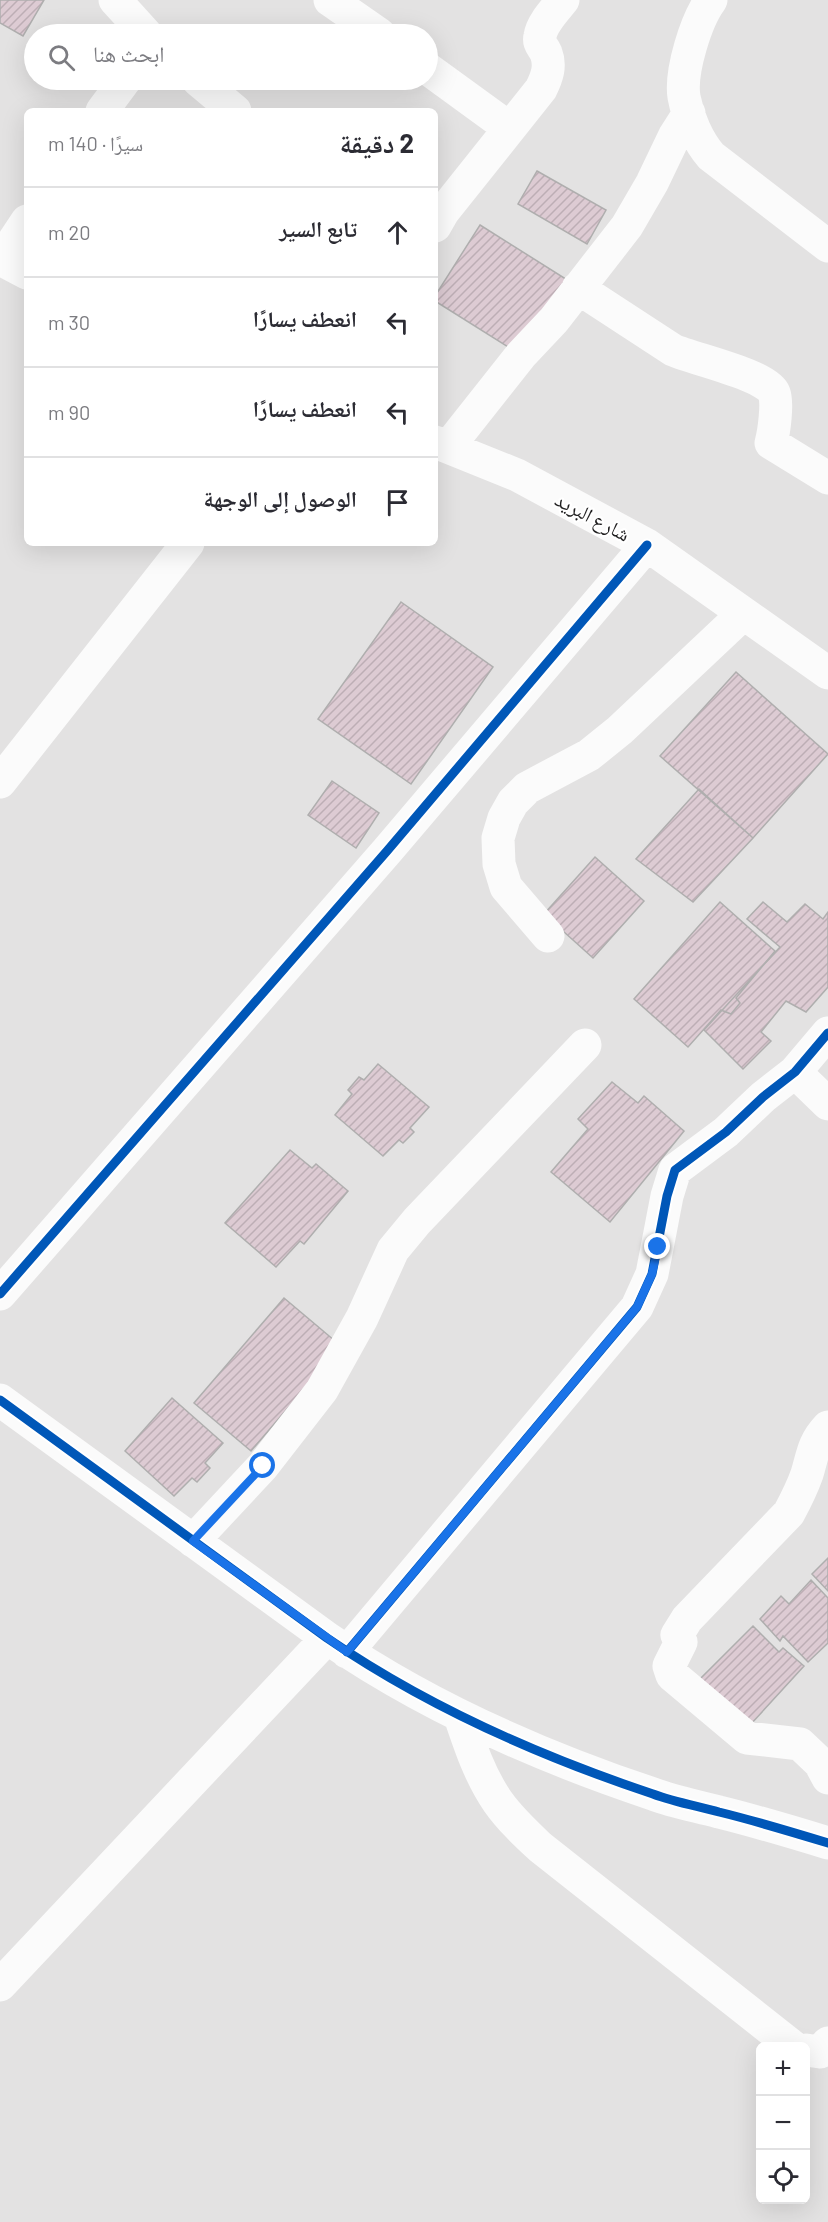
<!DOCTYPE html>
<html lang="ar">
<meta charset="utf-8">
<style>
body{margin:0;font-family:Barlow,"Noto Naskh Arabic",sans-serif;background:#f2f2f3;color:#2b2b33;direction:rtl}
.controls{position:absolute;right:18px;bottom:18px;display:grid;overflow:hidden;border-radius:9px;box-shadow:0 6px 24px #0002}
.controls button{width:54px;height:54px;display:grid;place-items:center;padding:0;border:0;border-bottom:2px solid #e1e1e2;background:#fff;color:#2b2b33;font:30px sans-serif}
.stop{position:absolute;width:18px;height:18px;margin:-14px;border:4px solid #1a73e8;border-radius:50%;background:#fff}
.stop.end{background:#1a73e8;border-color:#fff;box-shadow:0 2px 6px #0008}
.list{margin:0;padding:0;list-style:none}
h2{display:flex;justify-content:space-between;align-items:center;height:78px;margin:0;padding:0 24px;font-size:26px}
h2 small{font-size:20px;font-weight:400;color:#7c7c81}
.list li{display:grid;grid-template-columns:39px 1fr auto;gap:18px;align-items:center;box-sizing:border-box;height:90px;padding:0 24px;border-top:2px solid #e1e1e2}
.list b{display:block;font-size:22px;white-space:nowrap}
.list em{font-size:20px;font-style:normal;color:#7c7c81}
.icon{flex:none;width:33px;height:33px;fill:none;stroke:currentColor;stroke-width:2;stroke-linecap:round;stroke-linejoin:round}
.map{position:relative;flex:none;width:828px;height:2222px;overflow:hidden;direction:ltr}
.search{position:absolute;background:#fff;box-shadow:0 6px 24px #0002;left:24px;top:24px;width:414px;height:66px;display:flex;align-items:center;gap:15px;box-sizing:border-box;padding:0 21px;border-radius:33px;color:#7c7c81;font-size:22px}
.panel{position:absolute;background:#fff;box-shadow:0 6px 24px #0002;left:24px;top:108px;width:414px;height:438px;border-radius:9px;direction:rtl}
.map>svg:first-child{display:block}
.building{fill:url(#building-hatch);stroke:#afaeae;stroke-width:1.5}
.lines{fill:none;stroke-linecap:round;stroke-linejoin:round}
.minor{stroke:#fbfbfb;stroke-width:33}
.cycleway-casing{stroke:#fff;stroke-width:13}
.cycleway{stroke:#0057b8;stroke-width:9}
.route{stroke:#1a73e8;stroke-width:8}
.labels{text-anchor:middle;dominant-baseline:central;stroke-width:4.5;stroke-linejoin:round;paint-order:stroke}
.street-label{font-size:20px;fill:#1f1e1f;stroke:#fff}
</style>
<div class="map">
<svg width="828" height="2222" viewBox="0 0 828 2222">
<defs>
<pattern id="building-hatch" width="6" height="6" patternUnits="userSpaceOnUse" patternTransform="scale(1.5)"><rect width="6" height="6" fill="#ddcbd3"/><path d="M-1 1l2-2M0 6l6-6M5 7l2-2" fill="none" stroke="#bdaeb5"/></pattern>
</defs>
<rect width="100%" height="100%" fill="#e3e2e2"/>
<path class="building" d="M 0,0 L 44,0 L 23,36 L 0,23 Z
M 537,171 L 606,210 L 587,244 L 518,204 Z
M 480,225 L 569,281 L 521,355 L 435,301 L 435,296 Z
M 401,602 L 493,667 L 411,784 L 318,719 Z
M 736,672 L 828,754 L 753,838 L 660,756 Z
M 332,781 L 379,813 L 356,848 L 308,815 Z
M 699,789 L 753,838 L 693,902 L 636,859 Z
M 595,857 L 644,901 L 593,958 L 544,914 Z
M 720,902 L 775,951 L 736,998 L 740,1003 L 731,1014 L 721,1010 L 688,1047 L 634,999 Z
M 763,902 L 787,922 L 805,904 L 823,919 L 828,912 L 828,987 L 806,1012 L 786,1001 L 761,1032 L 771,1041 L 743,1069 L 704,1030 L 780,947 L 747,919 Z
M 378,1064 L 429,1107 L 410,1128 L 414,1132 L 403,1143 L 399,1140 L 383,1156 L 335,1115 L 352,1094 L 348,1090 L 359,1077 L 364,1080 Z
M 612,1082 L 638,1103 L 644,1096 L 684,1131 L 610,1222 L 551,1172 L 588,1129 L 578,1119 Z
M 290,1150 L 312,1168 L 316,1164 L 348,1191 L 304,1244 L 300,1241 L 276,1267 L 225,1223 Z
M 284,1298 L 341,1346 L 251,1451 L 194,1403 Z
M 172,1398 L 223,1443 L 205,1463 L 210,1468 L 197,1482 L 192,1478 L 174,1496 L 125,1451 Z
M 828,1558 L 828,1591 L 812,1574 Z
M 811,1580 L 828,1598 L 828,1643 L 808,1662 L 783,1636 L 780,1641 L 760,1619 L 781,1596 L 789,1604 Z
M 753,1626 L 779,1652 L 783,1648 L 804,1666 L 751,1724 L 700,1679 Z"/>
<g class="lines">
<path class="minor" d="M 115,0 L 146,34
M 330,0 L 379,34
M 711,0 C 696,20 680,72 684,97 C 688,118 698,141 711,156 L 828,246
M 428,69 L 509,128
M 198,80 L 235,111
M 102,111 L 125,80
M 435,226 L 443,212 L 541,89 C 547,77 551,66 546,53 C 543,46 538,44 540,36 C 542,23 555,10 563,0
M 0,259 L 27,273
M 1,260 L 27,221
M 578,288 L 673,350 C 693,359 767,375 774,393 C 778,403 774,432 771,443 L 828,478
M 435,442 L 517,475 L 647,545 L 828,673
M 449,446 L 521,355 L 554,320 L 627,226 L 652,183 L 675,135 L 689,113
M 0,782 L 188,543
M 548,936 L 506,887 L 499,864 L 498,838 L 504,818 L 513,802 L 527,788 L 589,755 L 620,730 L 742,615
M 795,1072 L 828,1104
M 0,1294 L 387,851 L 647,545
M 0,1400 L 327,1638 C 426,1706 539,1756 653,1794 C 674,1802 697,1806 719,1812 C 756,1821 792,1832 828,1843
M 828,1427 C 813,1443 813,1454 807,1474 C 802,1488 796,1500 789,1513 L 687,1619 L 677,1635 L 681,1642 L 669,1666 L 672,1675 L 747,1738 L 800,1744 L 820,1763 L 828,1778
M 193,1541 L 263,1466 L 322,1390 L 362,1318 L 393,1250 L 417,1221 L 585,1045
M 347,1652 L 637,1307 L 652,1274 L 667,1196 L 675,1170 L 726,1132 L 763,1097 L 795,1072 L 828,1033
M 460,1716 C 470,1746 480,1776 498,1802 C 510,1819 525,1833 540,1847 L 792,2046
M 0,1985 L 327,1638
M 806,2050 L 820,2052 L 828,2043"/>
<g class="cycleway-casing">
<path id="cycleway" d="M 0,1294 L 387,851 L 647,545
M 0,1400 L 327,1638 C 426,1706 539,1756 653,1794 C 674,1802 697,1806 719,1812 C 756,1821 792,1832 828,1843
M 347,1652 L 637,1307 L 652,1274 L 667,1196 L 675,1170 L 726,1132 L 763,1097 L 795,1072 L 828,1033"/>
</g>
<use href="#cycleway" class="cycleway"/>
</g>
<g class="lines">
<path class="route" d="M 263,1466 L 193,1541 L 347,1652 L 637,1307 L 652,1274 L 658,1247"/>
</g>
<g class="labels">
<g class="street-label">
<text transform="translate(593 516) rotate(28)">شارع البريد</text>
</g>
</g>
</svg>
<div class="controls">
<button>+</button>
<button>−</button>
<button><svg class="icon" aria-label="locate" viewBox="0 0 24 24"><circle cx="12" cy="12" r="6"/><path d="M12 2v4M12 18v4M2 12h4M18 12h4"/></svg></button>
</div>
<div class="stop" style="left:263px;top:1466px"></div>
<div class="stop end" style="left:658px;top:1247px"></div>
<div class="search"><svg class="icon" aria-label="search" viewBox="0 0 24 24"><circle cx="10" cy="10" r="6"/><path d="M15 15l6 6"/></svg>ابحث هنا</div>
<section class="panel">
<h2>2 دقيقة<small>سيرًا · 140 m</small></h2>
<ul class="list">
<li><svg class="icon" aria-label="ahead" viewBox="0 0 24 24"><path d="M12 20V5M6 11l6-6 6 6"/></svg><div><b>تابع السير</b></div><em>20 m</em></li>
<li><svg class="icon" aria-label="left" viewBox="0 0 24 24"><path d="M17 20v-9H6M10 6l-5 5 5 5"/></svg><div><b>انعطف يسارًا</b></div><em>30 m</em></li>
<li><svg class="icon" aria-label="left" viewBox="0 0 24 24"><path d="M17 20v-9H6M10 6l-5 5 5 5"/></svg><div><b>انعطف يسارًا</b></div><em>90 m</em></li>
<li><svg class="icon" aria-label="arrive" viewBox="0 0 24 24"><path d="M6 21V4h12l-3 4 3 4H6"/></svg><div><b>الوصول إلى الوجهة</b></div></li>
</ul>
</section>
</div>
